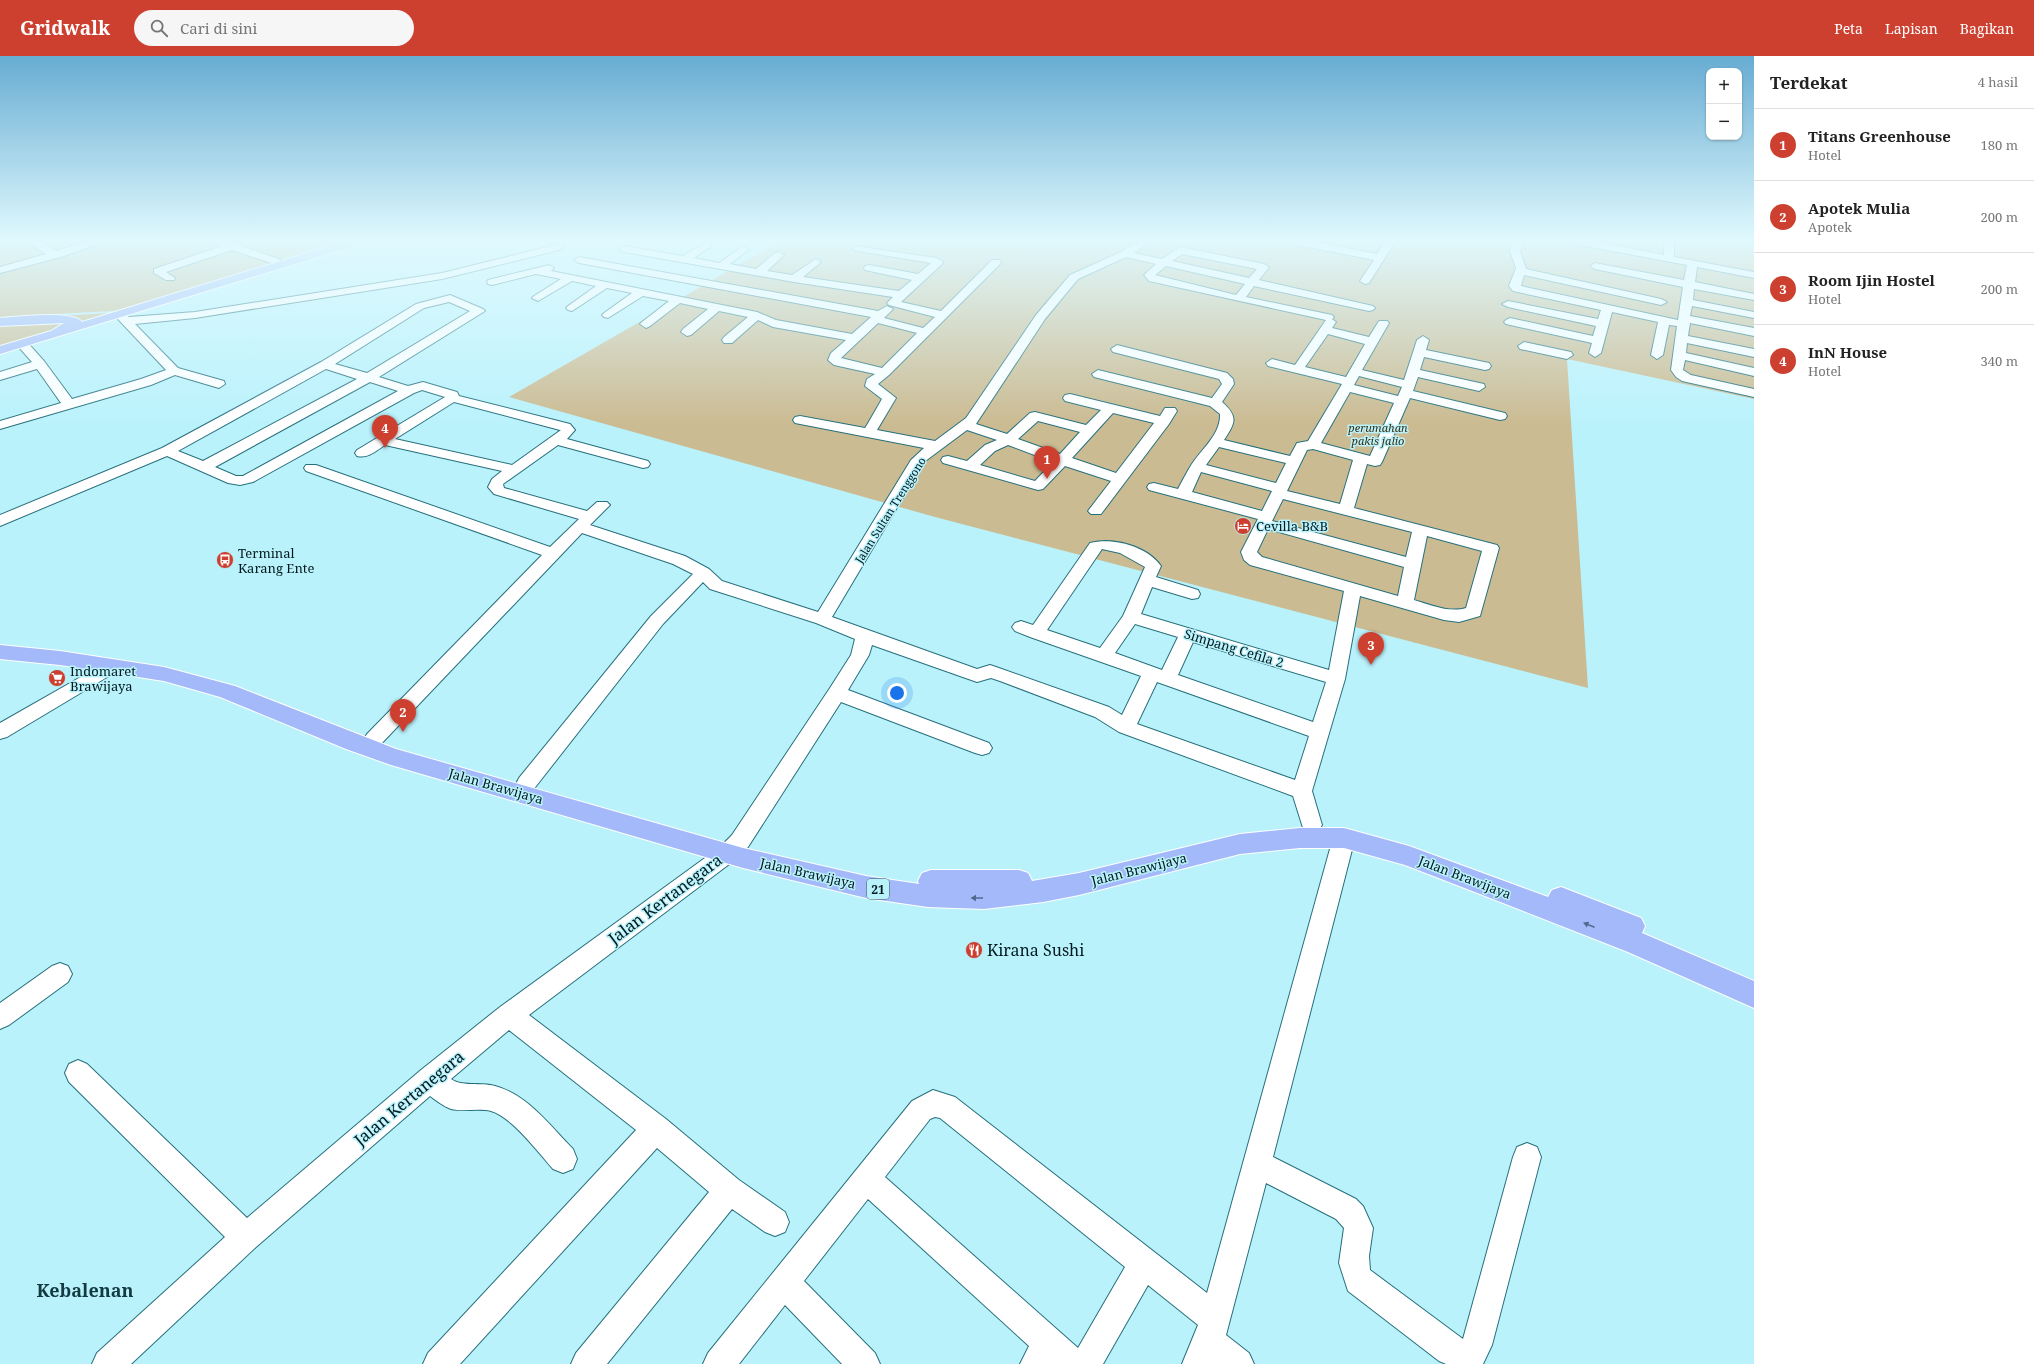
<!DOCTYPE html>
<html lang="id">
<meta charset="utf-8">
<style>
body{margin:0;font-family:"Noto Serif",serif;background:#f6f6f6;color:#222}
.controls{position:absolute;right:12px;top:12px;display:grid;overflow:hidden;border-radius:8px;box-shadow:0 1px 3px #0004}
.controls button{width:36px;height:36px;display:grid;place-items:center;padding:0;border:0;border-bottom:1px solid #e0e0e0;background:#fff;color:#222;font:20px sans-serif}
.you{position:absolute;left:897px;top:637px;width:14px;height:14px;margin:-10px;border:3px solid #fff;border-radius:50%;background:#1a73e8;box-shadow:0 0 0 6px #1a73e833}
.badge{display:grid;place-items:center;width:26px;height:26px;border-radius:50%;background:#cd4030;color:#fff;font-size:13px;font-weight:700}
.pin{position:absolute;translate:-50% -33px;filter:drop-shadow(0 1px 2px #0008)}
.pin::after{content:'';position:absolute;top:21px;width:14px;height:12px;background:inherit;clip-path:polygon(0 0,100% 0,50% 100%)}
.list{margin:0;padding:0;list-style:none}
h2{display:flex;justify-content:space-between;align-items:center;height:52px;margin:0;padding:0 16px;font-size:17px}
h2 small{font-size:13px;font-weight:400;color:#767676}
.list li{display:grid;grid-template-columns:26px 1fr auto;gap:12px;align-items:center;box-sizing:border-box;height:72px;padding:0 16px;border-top:1px solid #e0e0e0}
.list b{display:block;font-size:15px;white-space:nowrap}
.list p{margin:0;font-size:13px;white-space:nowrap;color:#767676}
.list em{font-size:13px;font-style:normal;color:#767676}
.icon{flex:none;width:22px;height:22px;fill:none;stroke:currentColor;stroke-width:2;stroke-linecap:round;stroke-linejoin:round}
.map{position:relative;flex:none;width:1754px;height:1308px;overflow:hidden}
header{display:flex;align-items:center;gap:24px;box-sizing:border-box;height:56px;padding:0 20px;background:#cd4030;color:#fff}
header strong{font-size:19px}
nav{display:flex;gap:22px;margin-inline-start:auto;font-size:14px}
.search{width:280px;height:36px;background:#f6f6f6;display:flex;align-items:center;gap:10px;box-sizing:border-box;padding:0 14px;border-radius:22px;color:#767676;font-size:15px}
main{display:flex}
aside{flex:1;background:#fff}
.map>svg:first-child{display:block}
.green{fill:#cbbb92}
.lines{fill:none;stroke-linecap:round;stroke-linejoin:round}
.street-casing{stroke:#26707c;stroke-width:2}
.highway-casing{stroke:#fff;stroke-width:2}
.street{fill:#fff;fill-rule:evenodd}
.highway{fill:#a3b9f9;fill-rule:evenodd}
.oneway{fill:#52698c}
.labels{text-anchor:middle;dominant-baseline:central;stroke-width:3;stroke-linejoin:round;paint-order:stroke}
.far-park-label{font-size:11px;font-style:italic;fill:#382d0f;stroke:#baf2fc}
.far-street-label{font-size:11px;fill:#00191e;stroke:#baf2fc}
.shield{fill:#baf2fc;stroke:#385a61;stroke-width:1}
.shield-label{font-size:12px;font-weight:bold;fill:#00191e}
.poi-label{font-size:13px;fill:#00191e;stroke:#baf2fc;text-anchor:start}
.street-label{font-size:13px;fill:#00191e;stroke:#baf2fc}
.near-street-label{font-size:16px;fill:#00191e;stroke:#baf2fc}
.near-poi-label{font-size:16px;fill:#00191e;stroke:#baf2fc;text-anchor:start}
.near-quarter-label{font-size:18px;font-weight:bold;fill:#143a41;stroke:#baf2fc}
</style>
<header>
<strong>Gridwalk</strong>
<div class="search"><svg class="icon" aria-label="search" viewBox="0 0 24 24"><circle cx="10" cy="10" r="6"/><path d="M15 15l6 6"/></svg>Cari di sini</div>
<nav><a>Peta</a><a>Lapisan</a><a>Bagikan</a></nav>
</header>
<main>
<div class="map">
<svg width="1754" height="1308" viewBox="0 0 1754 1308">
<rect width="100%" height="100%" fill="#baf2fc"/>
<path class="green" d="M 0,184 L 344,184 L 131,254 L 0,261 Z
M 782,184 L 1567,184 L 1754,219 L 1754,343 L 1567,303 L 1588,632 L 935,461 L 509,341 Z
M 1582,184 L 1754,184 L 1754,217 Z
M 130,256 L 0,297 L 0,263 Z"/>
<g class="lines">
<g class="street-casing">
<path id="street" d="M 23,184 L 37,184 L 56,195 L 92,184 L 110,184 L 61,201 L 0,217 L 0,211 L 46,198 Z
M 216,184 L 225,184 L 281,204 L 282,206 L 277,209 L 232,194 L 166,216 L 175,222 L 174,224 L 166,224 L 154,217 L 154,213 L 222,190 L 216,188 Z
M 1139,184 L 1152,184 L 1134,197 L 1162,203 L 1180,191 L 1264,208 L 1269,211 L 1259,224 L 1373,250 L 1375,252 L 1373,254 L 1369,255 L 1254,230 L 1246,241 L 1332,259 L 1334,261 L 1332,263 L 1336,266 L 1332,272 L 1369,281 L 1379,265 L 1387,265 L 1389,267 L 1362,314 L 1404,324 L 1417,284 L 1423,280 L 1429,284 L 1426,294 L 1489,307 L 1491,310 L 1489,313 L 1485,314 L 1424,301 L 1420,314 L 1484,328 L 1485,331 L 1479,335 L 1418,321 L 1413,335 L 1505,357 L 1507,360 L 1505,363 L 1500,364 L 1410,342 L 1382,406 L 1380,409 L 1375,410 L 1367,408 L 1354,452 L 1497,489 L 1499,492 L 1480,560 L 1459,566 L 1444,564 L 1360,540 L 1345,623 L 1312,735 L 1322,769 L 1318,775 L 1311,777 L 1304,775 L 1293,740 L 1119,676 L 1095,661 L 1000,625 L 991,622 L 977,626 L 872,589 L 869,599 L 848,634 L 989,687 L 992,692 L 989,697 L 982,699 L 975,697 L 841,646 L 748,791 L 736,803 L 529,959 L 666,1063 L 739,1124 L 785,1156 L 789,1166 L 785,1176 L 775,1180 L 765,1176 L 732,1153 L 607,1308 L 571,1308 L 576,1297 L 709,1136 L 657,1092 L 460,1308 L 423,1308 L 428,1297 L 636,1074 L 509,974 L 451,1023 C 462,1031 481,1026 495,1030 C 528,1039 550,1070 573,1093 L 577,1103 L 573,1113 L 563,1117 L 553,1113 C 538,1096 512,1061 491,1055 C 478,1052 463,1056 451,1053 C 443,1050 437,1045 430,1040 L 256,1191 L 131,1308 L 92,1308 L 97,1297 L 225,1181 L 69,1026 L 65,1017 L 69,1008 L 78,1004 L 87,1008 L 247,1162 L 421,1014 L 500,951 L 720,791 L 732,779 L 830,632 L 851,599 L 855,583 L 816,567 L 710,533 L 703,526 L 663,568 L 533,734 L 526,736 L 519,734 L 516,728 L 519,722 L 651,560 L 693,518 L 673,508 L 582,477 L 381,688 L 374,690 L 367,688 L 364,683 L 367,678 L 542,499 L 306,415 L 304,412 L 306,409 L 316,409 L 550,491 L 579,463 L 494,438 L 488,431 L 492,423 L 502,415 L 385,389 C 377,394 368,403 357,400 L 355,397 L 357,394 L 445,341 L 422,334 L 414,337 L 253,426 L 240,429 L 228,427 L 167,400 L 0,470 L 0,459 L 162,392 L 321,306 L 416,248 L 450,239 L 483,253 L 485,255 L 379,321 L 408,330 L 423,326 L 457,336 L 459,340 L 570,368 L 575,374 L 567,383 L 648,405 L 650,408 L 648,411 L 643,412 L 558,389 L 503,428 L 504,432 L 587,455 L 597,446 L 607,446 L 610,449 L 590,469 L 685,500 L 709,513 L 722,525 L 818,556 L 911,404 L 924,392 L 795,367 L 793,364 L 795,361 L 800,360 L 865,372 L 867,369 L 882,343 L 865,330 L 867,323 L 875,318 L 834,309 L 828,304 L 831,297 L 846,284 L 773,271 L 758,264 L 732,287 L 724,287 L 722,284 L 724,281 L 748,261 L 719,255 L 691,279 L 687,280 L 681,276 L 683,273 L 708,253 L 680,247 L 650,270 L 646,272 L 640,268 L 642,266 L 669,245 L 643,240 L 608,262 L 604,261 L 602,259 L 604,257 L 632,237 L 607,232 L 572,255 L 568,254 L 566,252 L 568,250 L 596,230 L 572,225 L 538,245 L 532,242 L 534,240 L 561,223 L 536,218 L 492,229 L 488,228 L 487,226 L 488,224 L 549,209 L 554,212 L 551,215 L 757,256 L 776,264 L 852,278 L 871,261 L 579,207 L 574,204 L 579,201 L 878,255 L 887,250 L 893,253 L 884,262 L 923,272 L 935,261 L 889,249 L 887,247 L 893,241 L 794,226 L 624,196 L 619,193 L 624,190 L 683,200 L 706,186 L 710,187 L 711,189 L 710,191 L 694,202 L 719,207 L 743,190 L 748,193 L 747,195 L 730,208 L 756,213 L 775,197 L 779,196 L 784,199 L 767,215 L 792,219 L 816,203 L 821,206 L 803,221 L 899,235 L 912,224 L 865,214 L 864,212 L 865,210 L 869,209 L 918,218 L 931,207 L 858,195 L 854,194 L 853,192 L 854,190 L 937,202 L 943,206 L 942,208 L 901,246 L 941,255 L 992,204 L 1000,204 L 1001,206 L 1000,208 L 889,319 L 878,328 L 896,342 L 877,374 L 935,385 L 966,362 L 1036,259 L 1070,219 L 1121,196 ZM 1182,198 L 1257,213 L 1249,222 L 1172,205 ZM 1126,201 L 1156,208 L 1144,219 L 1149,225 L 1326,264 L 1295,309 L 1272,303 L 1266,307 L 1268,310 L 1342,328 L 1308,385 L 1297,387 L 1290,400 L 1224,384 C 1235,367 1239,361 1222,346 L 1234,328 L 1233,323 L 1227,317 L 1117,289 L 1111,293 L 1113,296 L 1219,323 L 1222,328 L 1212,342 L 1098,314 L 1092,318 L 1094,321 L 1210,350 L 1220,358 C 1221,379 1200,394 1190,411 C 1186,418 1182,425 1178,433 L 1154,427 L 1149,428 L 1147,431 L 1149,434 L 1258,463 L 1241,496 L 1244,504 L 1250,509 L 1344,535 L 1329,614 L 1141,558 L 1152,531 L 1192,543 L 1198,542 L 1200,538 L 1198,534 L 1156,521 L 1161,510 C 1147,490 1113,481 1090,487 L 1033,569 L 1021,565 L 1015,567 L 1012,571 L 1015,575 L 1030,581 L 1141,620 L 1122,659 L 1109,651 L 996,611 L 990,609 L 977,613 L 832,561 L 924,406 L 967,374 L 997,384 L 985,389 L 967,405 L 948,400 L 943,401 L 941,404 L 943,407 L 1038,434 L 1043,433 L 1065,410 L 1111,425 L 1088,455 L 1091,458 L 1101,458 L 1169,368 L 1177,355 L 1175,352 L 1165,352 L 1160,360 L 1070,338 L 1065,339 L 1063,342 L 1065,345 L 1101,354 L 1086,369 L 1035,356 L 1030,357 L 1007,378 L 976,368 L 1045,263 L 1078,223 ZM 1166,210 L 1245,228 L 1236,239 L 1155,219 ZM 449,246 L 470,255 L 367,317 L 335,308 L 424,252 ZM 878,267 L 917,277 L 882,312 L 841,302 ZM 1328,278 L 1365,288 L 1346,321 L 1305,311 ZM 326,313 L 357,323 L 203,405 L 178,395 ZM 1359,320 L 1402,331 L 1398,340 L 1354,329 ZM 370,326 L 398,335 L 243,420 L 236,420 L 215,411 ZM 1350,336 L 1394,347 L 1370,400 L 1321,387 ZM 454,346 L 560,374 L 561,374 L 512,409 L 395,383 ZM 1113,357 L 1154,367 L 1116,417 L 1072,402 ZM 1038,365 L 1080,376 L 1060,398 L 1018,383 ZM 1008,389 L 1053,406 L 1035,425 L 980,409 L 995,395 ZM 1219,391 L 1286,407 L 1276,427 L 1206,409 ZM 1313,393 L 1353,404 L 1340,448 L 1287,435 L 1307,394 ZM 1201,416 L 1272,435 L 1262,455 L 1192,436 ZM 1283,443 L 1412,476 L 1406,501 L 1272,465 ZM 1268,473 L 1404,511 L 1398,540 L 1262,501 L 1257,496 ZM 1427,480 L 1482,495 L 1466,552 C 1449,557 1431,549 1414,544 ZM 1102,493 L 1120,497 L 1145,511 L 1123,560 L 1100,592 L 1047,574 ZM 1135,568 L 1178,581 L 1162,614 L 1115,597 ZM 1193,586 L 1326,626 L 1313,666 L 1178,619 ZM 1157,626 L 1309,680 L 1295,724 L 1137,668 Z
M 1283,184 L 1306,184 L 1377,198 L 1386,184 L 1396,184 L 1369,227 L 1365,228 L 1360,225 L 1374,204 L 1288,187 Z
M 1514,184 L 1524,184 L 1520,195 L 1526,213 L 1661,243 L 1667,246 L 1661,249 L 1524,219 L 1521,230 L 1678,264 L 1683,231 L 1595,213 L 1590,210 L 1595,207 L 1684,224 L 1687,209 L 1570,187 L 1565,184 L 1588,184 L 1664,199 L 1664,184 L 1674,184 L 1674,201 L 1754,216 L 1754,222 L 1697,211 L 1695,226 L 1754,238 L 1754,244 L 1694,233 L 1693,244 L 1754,256 L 1754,262 L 1692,250 L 1690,260 L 1754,272 L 1754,280 L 1690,267 L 1688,280 L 1754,293 L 1754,301 L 1687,287 L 1686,297 L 1754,312 L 1754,320 L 1685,304 L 1683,314 L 1691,319 L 1754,333 L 1754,341 L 1682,325 L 1676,321 L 1671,314 L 1677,270 L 1669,269 L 1663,299 L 1657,303 L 1651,299 L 1658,266 L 1612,256 L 1601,297 L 1595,301 L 1589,297 L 1592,287 L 1506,268 L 1504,266 L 1506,264 L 1510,262 L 1593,280 L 1596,270 L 1508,251 L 1502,248 L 1508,245 L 1598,263 L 1601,254 L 1513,235 L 1509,230 L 1516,212 L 1510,195 Z
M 559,188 L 564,191 L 563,193 L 442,223 L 195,262 L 135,268 L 178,312 L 224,325 L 225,328 L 219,332 L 175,319 L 151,329 L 0,373 L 0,365 L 61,347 L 37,313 L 0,324 L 0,316 L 32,306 L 16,288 L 18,285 L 26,285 L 44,305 L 72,343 L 141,323 L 166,314 L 116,261 L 114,259 L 116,257 L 124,257 L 129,261 L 195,256 L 442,217 Z
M 1524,286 L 1571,296 L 1573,299 L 1567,303 L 1520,293 L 1518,290 Z
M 113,604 L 119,606 L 122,610 L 119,614 L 7,681 L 0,683 L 0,667 L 107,606 Z
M 1344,773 L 1352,776 L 1355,782 L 1273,1101 L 1356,1143 L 1363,1150 L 1373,1172 L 1369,1200 L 1370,1214 L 1463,1283 L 1513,1101 L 1517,1091 L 1527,1087 L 1537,1091 L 1541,1101 L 1492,1289 L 1483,1308 L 1446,1308 L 1439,1305 L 1348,1235 L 1339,1207 L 1344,1172 L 1336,1163 L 1266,1127 L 1226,1279 L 1249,1297 L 1254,1308 L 1182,1308 L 1198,1269 L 1148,1229 L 1103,1308 L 1020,1308 L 1029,1290 L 868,1143 L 804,1225 L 875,1297 L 880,1308 L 842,1308 L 785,1249 L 739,1308 L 703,1308 L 708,1297 L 912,1045 L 933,1034 L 955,1041 L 1207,1237 L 1333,782 L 1336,776 ZM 935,1061 L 940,1062 L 1125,1211 L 1078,1292 L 885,1121 L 930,1063 Z
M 60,907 L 68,910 L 72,918 L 68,926 L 9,969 L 0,973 L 0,947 L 52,910 Z"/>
</g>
<g class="highway-casing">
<path id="highway" d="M 349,184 L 369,184 L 367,186 L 0,298 L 0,290 L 51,275 L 64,267 L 0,270 L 0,262 C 16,261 73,254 82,266 Z
M 0,589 L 60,595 L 164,611 L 235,630 L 396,693 L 743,792 L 866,820 L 919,828 L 918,825 L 922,817 L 931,814 L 1019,814 L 1028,817 L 1032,825 L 1079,817 L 1240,778 L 1300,772 L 1344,772 L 1409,790 L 1548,841 L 1552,834 L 1561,831 L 1641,862 L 1645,870 L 1642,877 L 1754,925 L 1754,952 L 1628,896 L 1480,838 L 1405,809 L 1344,792 L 1300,792 L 1240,798 L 1079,839 L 1043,846 L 984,853 L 928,851 L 866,842 L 743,812 L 391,709 L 346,693 L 220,641 L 164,625 L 60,609 L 0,603 Z"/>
</g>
<use href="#street" class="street"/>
<use href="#highway" class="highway"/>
</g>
<defs><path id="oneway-solid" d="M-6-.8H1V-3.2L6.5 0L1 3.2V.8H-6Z"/></defs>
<g class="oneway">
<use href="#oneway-solid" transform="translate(977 842) rotate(-180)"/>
<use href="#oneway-solid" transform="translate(1589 869) rotate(-158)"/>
</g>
<linearGradient id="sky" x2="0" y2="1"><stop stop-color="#67acd2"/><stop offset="0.5" stop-color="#e0f9fe"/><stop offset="1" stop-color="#e0f9fe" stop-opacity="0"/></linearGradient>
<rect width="1754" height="368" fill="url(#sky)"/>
<defs>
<g id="hotel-disc" transform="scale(0.9)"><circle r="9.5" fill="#cd4030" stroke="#baf2fc"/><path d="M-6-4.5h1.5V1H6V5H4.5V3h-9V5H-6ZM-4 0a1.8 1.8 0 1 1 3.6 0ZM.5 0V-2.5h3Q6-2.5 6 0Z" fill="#fff"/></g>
<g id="bus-disc" transform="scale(0.9)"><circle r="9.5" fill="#cd4030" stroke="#baf2fc"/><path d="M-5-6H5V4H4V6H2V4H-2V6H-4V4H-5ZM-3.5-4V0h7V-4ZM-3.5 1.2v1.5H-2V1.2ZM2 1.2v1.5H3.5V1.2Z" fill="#fff"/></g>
<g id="supermarket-disc" transform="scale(0.9)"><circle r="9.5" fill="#cd4030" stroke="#baf2fc"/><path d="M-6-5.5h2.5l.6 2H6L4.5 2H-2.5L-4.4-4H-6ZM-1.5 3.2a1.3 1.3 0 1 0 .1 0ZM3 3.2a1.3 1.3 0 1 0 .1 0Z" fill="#fff"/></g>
<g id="restaurant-disc" transform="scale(0.9)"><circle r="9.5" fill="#cd4030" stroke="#baf2fc"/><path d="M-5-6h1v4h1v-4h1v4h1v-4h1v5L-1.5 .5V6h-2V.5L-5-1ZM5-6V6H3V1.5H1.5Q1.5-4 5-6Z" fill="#fff"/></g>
</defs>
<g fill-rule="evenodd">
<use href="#hotel-disc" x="1243" y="470"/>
<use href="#bus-disc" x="225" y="504"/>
<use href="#supermarket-disc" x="57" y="622"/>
<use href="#restaurant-disc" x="974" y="894"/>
</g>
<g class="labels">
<g class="far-park-label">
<text x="1378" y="371">perumahan<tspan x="1378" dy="13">pakis jalio</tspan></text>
</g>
<g class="far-street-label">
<text transform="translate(890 454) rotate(-58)">Jalan Sultan Trenggono</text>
</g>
<rect class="shield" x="867" y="823" width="22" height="20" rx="3"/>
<g class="shield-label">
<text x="878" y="833">21</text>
</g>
<g class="poi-label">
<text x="1256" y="470">Cevilla B&amp;B</text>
<text x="238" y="497">Terminal<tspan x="238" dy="15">Karang Ente</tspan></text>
<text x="70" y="615">Indomaret<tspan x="70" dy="15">Brawijaya</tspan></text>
</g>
<g class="street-label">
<text transform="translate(1234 592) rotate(17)">Simpang Cefila 2</text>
<text transform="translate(496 730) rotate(16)">Jalan Brawijaya</text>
<text transform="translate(1139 813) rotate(-14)">Jalan Brawijaya</text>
<text transform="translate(808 817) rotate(13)">Jalan Brawijaya</text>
<text transform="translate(1465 821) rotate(21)">Jalan Brawijaya</text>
</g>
<g class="near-street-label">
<text transform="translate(665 843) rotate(-37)">Jalan Kertanegara</text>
<text transform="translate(409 1042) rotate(-40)">Jalan Kertanegara</text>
</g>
<g class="near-poi-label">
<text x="987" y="894">Kirana Sushi</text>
</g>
<g class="near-quarter-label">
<text x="85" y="1234">Kebalenan</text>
</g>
</g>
</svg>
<div class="controls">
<button>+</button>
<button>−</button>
</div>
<div class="you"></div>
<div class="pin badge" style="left:1047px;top:423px">1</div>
<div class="pin badge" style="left:403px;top:676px">2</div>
<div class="pin badge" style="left:1371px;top:609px">3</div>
<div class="pin badge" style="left:385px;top:392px">4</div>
</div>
<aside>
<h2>Terdekat<small>4 hasil</small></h2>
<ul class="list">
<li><span class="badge">1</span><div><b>Titans Greenhouse</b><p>Hotel</p></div><em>180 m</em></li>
<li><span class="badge">2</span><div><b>Apotek Mulia</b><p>Apotek</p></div><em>200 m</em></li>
<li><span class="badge">3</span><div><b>Room Ijin Hostel</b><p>Hotel</p></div><em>200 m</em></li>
<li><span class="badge">4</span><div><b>InN House</b><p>Hotel</p></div><em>340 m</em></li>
</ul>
</aside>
</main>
